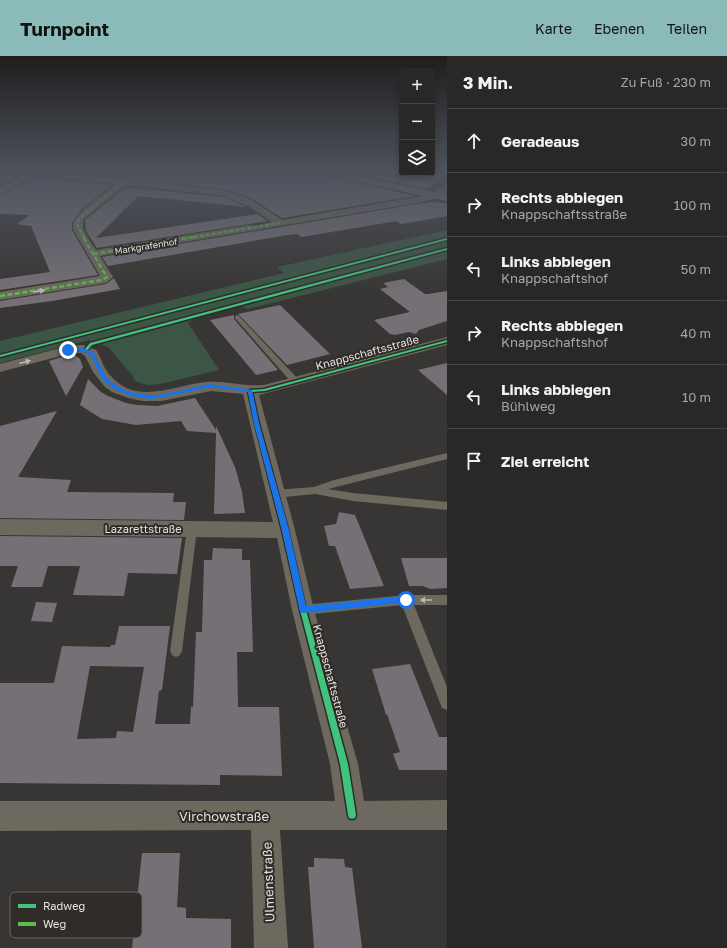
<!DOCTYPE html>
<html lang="de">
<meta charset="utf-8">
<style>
body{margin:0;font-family:"Golos Text",sans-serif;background:#363433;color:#f1f3f6}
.controls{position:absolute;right:12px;top:12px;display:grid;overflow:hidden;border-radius:4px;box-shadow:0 2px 6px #0003}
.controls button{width:36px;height:36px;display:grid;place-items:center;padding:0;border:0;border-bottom:1px solid #464444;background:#2a2827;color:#f1f3f6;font:20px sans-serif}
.stop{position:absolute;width:12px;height:12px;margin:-9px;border:3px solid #1a73e8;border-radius:50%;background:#fff}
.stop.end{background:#1a73e8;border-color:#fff;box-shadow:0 1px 4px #0008}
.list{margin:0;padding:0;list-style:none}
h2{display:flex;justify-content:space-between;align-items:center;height:52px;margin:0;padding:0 16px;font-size:17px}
h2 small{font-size:13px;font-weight:400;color:#a5a6a7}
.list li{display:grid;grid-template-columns:26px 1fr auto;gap:12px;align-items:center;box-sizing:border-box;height:64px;padding:0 16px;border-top:1px solid #464444}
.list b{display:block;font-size:15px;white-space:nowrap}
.list p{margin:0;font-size:13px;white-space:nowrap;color:#a5a6a7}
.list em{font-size:13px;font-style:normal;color:#a5a6a7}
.icon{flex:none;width:22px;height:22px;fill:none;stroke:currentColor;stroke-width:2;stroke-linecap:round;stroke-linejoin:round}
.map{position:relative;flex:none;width:447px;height:892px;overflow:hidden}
header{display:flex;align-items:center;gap:24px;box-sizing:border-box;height:56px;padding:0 20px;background:#8bbbb9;color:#111}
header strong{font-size:19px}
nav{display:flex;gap:22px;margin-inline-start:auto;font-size:14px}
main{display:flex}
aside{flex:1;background:#2a2827}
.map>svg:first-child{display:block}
.green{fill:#3c5645}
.building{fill:#767076;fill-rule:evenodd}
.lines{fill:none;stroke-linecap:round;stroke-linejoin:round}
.lane{fill:#6e695e;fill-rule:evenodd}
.street{fill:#6e695e;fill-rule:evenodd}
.secondary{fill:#797467;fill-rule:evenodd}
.tram{stroke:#74726c;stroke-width:1}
.quiet-far1{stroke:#5cbc4b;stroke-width:2;stroke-dasharray:4 2;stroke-linecap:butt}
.quiet{stroke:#5cbc4b;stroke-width:2.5;stroke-dasharray:5 2.5;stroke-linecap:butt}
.cycleway-casing{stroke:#2f2c29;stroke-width:3}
.cycleway{fill:#40c37c;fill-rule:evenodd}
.oneway{fill:#bbb8b3}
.route{fill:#1a73e8}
.labels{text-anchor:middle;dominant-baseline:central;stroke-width:4;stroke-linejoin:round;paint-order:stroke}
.far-street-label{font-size:9px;fill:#e5e3e1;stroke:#2f2c29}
.street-label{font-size:11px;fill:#e5e3e1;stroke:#2f2c29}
.near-street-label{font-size:13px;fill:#e5e3e1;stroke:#2f2c29}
.key{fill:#2f2c29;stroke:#666360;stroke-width:1}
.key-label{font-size:11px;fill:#e5e3e1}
</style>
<header>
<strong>Turnpoint</strong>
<nav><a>Karte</a><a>Ebenen</a><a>Teilen</a></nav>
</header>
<main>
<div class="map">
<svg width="447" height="892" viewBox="0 0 447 892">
<rect width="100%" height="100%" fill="#383634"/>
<path class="green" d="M 447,174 L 447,203 L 248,253 L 237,249 L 197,261 L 188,267 L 219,314 L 160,328 L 147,329 L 135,325 L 132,319 L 108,291 L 89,284 L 0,307 L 0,285 L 284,217 L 277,211 Z"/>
<path class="building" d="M 54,114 L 109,114 L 160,119 L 166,114 L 257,114 L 277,119 L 286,114 L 312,114 L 318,118 L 416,140 L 282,162 L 251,142 L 223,133 Z
M 340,114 L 402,114 L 402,117 L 432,117 L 432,114 L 447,114 L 447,118 L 426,133 Z
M 0,116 L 10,117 L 18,119 L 0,130 Z
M 34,121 L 112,129 L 81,154 L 72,167 L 72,174 L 98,219 L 0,234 L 0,223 L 50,216 L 31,170 L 17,168 L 30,159 L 0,158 L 0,140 Z
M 126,131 L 223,141 L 247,151 L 138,140 L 96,182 L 257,158 L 268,165 L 97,192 L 86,175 L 85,164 Z
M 429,146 L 447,147 L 447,160 L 401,168 L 397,165 L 301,181 L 298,178 L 288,179 L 108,210 L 102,201 Z
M 114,222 L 120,233 L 52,245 L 0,252 L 0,245 L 106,228 Z
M 404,223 L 425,238 L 428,238 L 447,235 L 447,265 L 419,274 L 416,278 L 409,276 L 395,279 L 390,278 L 374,264 L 410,256 L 380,233 L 388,231 L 383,227 Z
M 280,249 L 330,298 L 287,309 L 238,258 Z
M 234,259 L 234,263 L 278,314 L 256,319 L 210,264 Z
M 68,299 L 75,299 L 80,303 L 83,311 L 66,340 L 49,305 Z
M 447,307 L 447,339 L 418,314 Z
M 88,323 L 101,336 L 108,340 L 126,347 L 137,349 L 157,350 L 195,342 L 216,374 L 216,370 L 235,411 L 242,436 L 245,457 L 214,458 L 216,377 L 187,375 L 181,365 L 136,369 L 102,363 L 80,349 Z
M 57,355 L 18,421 L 71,424 L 67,436 L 174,437 L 173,446 L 186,446 L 184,464 L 0,462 L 0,370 Z
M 339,456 L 355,459 L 384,530 L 350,533 L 335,490 L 329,490 L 324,470 L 336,468 Z
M 0,480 L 182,482 L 177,518 L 128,517 L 124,540 L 73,539 L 80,510 L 48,510 L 42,531 L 11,531 L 18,510 L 0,510 Z
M 213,492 L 242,493 L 242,504 L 250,504 L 253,596 L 237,596 L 238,651 L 279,651 L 282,720 L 220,719 L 220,729 L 0,727 L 0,627 L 54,627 L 62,590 L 110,591 L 111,589 L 115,589 L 119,570 L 170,570 L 162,634 L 159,635 L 155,668 L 190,668 L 191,651 L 193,651 L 196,576 L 202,576 L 204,504 L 212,504 ZM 90,610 L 144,611 L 133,676 L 117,675 L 116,682 L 77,683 Z
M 401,502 L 447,502 L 447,532 L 430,533 L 423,530 L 409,530 Z
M 36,546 L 57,547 L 52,566 L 31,565 Z
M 410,608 L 439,681 L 447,681 L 447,714 L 399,714 L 393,698 L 400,696 L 387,658 L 386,659 L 383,649 L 372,613 Z
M 142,797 L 180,797 L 177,851 L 186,852 L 186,862 L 231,863 L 231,892 L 132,892 Z
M 314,802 L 344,803 L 345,811 L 352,812 L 362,892 L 314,892 L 308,811 L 314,811 Z"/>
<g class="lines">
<path class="lane" d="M 237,259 L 239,260 L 298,323 L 298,327 L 292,327 L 235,262 L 235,260 Z
M 447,397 L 447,403 L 328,433 L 353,437 L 447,446 L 447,454 L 353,445 L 315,438 L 275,442 L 270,438 L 275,434 L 314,431 L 334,424 Z
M 192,469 L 196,470 L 197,473 L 182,595 L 180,599 L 176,601 L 172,599 L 170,595 L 187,473 L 188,470 Z
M 406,539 L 447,539 L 447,549 L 414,549 L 447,631 L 447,654 L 442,652 L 402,549 L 303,559 L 299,558 L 297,554 L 299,550 L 303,549 Z"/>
<path class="street" d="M 8,114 L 37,114 L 223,134 L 250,143 L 282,164 L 417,141 L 431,138 L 447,129 L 447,136 L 437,142 L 417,147 L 100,200 L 113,221 L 106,227 L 0,244 L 0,236 L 100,220 L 73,173 C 70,159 105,137 116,128 L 12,117 ZM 126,129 L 223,140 L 250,151 L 272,166 L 254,170 L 250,169 L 96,194 C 91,185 79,174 84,163 Z
M 447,281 L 447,289 L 259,339 L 295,474 L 314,554 L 358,708 L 364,745 L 447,744 L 447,774 L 280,774 L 288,892 L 254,892 L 251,774 L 0,775 L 0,745 L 335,745 L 330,708 L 292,554 L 277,482 L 0,479 L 0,463 L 273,466 L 243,338 L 211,335 L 161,345 L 143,345 L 128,342 L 112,336 L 105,331 L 93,316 L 85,300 L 81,297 L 68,298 L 0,316 L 0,308 L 68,290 L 83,289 L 96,294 C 101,301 103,311 109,318 C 136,351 173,329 206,326 C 226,324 244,331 264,329 Z"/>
<path class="secondary" d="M 30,114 L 42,114 L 0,139 L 0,132 Z
M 313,114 L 332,114 L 447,139 L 447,145 L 318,117 Z"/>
<path class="tram" d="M 315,114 L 447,143"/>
<path class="quiet-far1" d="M 84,182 L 77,168 L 80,162 L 124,126
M 188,182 L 280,167"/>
<path class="quiet" d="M 93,198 L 194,181
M 0,240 L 102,224 L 107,221 L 83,181"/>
<g class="cycleway-casing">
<path id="cycleway" d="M 447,182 L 447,184 L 0,301 L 0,299 Z
M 447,192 L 447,194 L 92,289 L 87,295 L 85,295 L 84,294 L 90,287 Z
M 447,284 L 447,286 L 265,335 L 252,336 L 259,368 L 288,474 L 306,554 L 348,708 L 356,759 L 355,762 L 352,763 L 349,762 L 348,759 L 340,708 L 300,554 L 282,474 L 255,368 L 248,335 L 250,334 L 264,333 Z"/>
</g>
<use href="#cycleway" class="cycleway"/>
</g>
<defs><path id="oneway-solid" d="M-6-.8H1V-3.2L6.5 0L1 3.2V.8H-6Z"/></defs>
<g class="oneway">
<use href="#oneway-solid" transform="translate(39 235) rotate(-8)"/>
<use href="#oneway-solid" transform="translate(25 306) rotate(-15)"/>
<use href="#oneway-solid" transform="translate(426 544) rotate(-180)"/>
</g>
<linearGradient id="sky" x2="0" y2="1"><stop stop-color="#1f1e1d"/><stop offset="0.48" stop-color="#4d525c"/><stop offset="1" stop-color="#4d525c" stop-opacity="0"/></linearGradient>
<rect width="447" height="239" fill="url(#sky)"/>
<path class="route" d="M 83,292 L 93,296 L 106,321 L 117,330 L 129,336 L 150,339 L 159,339 L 210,328 L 252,334 L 259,368 L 289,474 L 306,550 L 406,540 L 410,544 L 409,546 L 303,557 L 300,556 L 282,474 L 254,368 L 248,336 L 210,331 L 159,342 L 150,343 L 128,339 L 113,332 L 102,323 L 90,298 C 81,294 73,298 66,294 Z"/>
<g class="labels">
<g class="far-street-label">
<text transform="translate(146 190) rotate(-9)">Markgrafenhof</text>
</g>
<g class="street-label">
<text transform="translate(367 296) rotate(-15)">Knappschaftsstraße</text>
<text x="143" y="472">Lazarettstraße</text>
<text transform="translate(331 620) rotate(75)">Knappschaftsstraße</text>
</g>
<g class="near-street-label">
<text x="224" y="760">Virchowstraße</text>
<text transform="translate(268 826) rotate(-92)">Ulmenstraße</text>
</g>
</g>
<rect x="10" y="836" width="132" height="46" rx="6" class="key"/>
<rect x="18" y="848" width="18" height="4" fill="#40c37c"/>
<rect x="18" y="866" width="18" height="4" fill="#5cbc4b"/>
<g class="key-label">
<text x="43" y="854">Radweg</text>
<text x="43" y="872">Weg</text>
</g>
</svg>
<div class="controls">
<button>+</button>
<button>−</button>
<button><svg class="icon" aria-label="layers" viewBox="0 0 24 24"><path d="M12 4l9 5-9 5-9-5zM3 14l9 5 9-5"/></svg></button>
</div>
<div class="stop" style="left:406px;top:544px"></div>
<div class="stop end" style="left:68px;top:294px"></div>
</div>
<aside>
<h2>3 Min.<small>Zu Fuß · 230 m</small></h2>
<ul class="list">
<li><svg class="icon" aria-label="ahead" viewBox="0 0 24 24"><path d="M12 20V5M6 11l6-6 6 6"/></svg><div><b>Geradeaus</b></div><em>30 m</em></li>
<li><svg class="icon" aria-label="right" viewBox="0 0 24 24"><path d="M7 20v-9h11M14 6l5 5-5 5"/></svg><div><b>Rechts abbiegen</b><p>Knappschaftsstraße</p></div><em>100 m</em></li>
<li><svg class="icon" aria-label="left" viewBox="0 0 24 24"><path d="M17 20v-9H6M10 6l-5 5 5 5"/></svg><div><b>Links abbiegen</b><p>Knappschaftshof</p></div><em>50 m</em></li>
<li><svg class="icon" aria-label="right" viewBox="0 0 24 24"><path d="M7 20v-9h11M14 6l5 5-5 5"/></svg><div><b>Rechts abbiegen</b><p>Knappschaftshof</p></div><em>40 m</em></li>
<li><svg class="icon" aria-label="left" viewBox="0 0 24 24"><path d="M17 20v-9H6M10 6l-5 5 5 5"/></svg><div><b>Links abbiegen</b><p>Bühlweg</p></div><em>10 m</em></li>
<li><svg class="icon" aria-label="arrive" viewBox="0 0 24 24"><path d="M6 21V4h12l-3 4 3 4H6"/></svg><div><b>Ziel erreicht</b></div></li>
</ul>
</aside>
</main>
